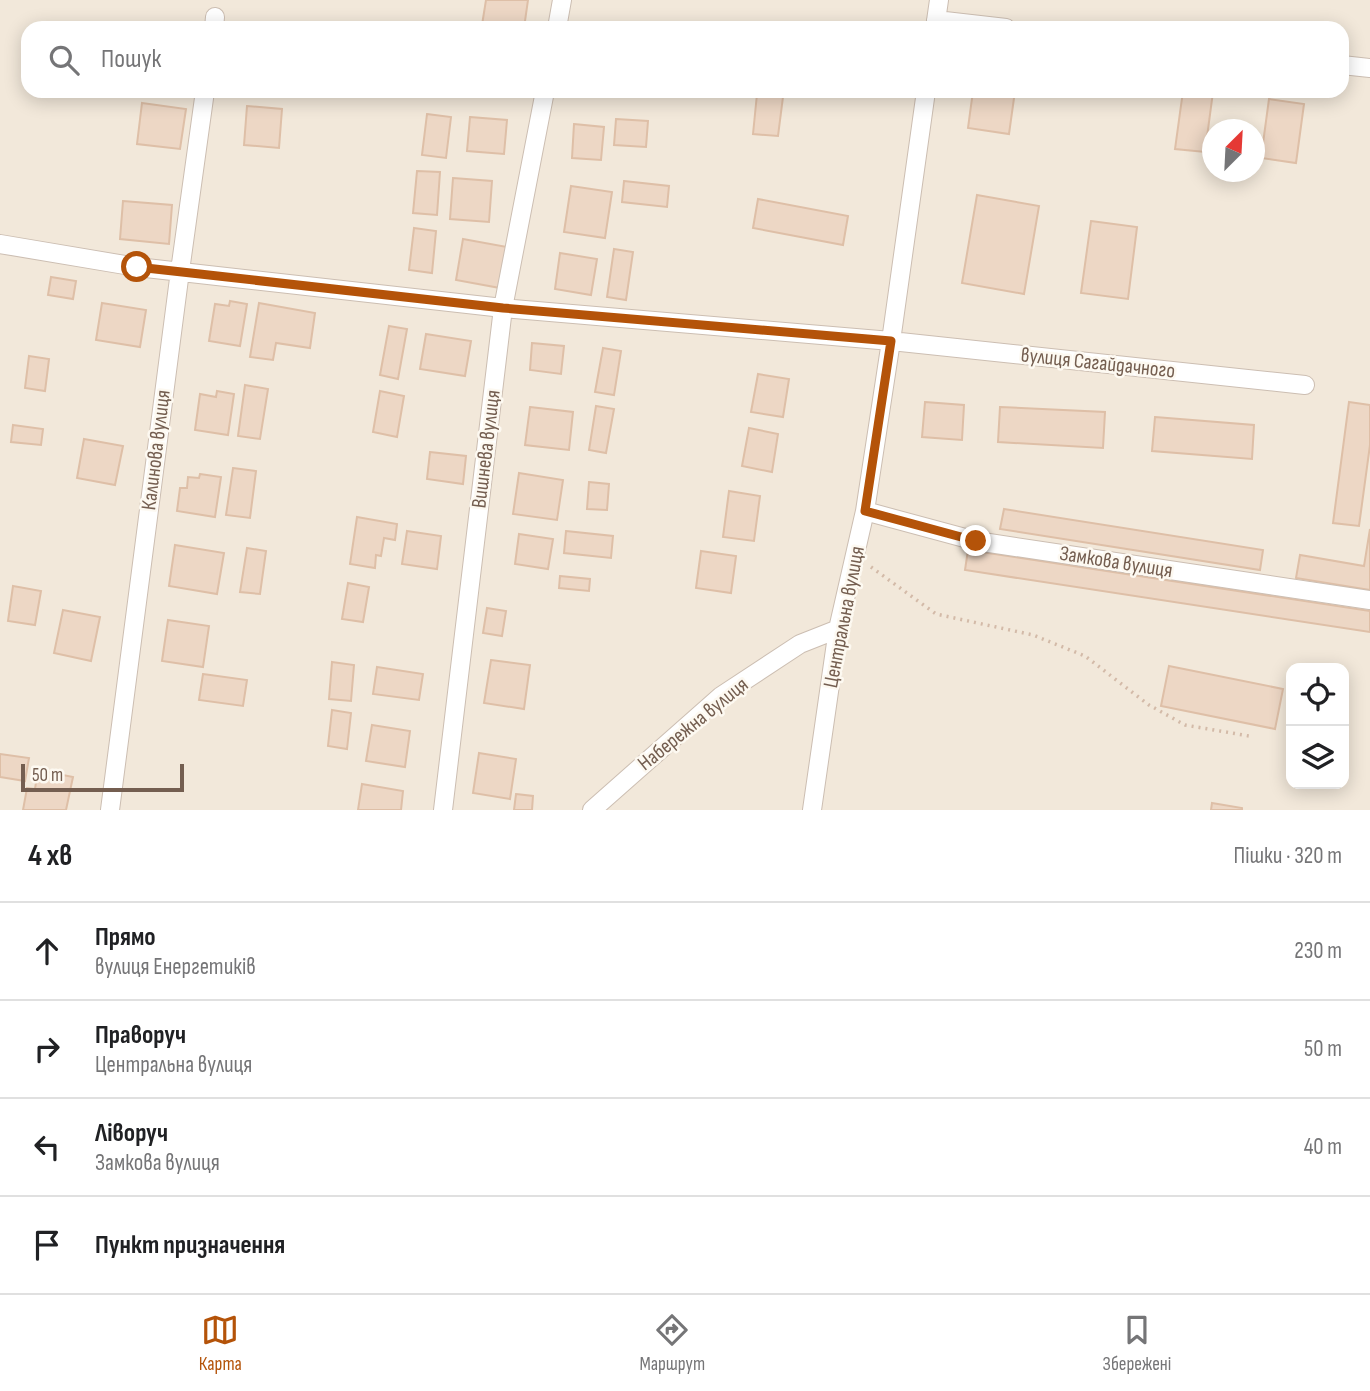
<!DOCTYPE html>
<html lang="uk">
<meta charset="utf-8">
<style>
body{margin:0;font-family:"Sofia Sans Condensed",sans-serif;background:#f6f6f6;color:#202124}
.controls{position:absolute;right:21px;bottom:21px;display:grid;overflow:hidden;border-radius:14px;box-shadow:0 4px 18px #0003}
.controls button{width:63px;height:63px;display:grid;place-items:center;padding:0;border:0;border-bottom:2px solid #e0e0e0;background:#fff;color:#202124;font:35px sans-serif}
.compass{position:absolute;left:1202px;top:119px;width:63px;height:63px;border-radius:50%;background:#fff;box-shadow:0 4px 18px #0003;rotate:24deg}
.scale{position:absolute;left:21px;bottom:18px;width:163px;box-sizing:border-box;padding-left:7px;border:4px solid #745e50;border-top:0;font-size:19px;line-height:24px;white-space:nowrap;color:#745e50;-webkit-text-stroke:5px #fdf9f1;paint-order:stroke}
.stop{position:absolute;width:21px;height:21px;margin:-16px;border:5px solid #b45309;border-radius:50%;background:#fff}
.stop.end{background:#b45309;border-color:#fff;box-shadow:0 2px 7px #0008}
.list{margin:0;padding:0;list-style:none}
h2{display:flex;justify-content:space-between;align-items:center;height:91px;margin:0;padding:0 28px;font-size:30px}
h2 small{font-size:23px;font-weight:400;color:#757577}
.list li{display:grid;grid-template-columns:46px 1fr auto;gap:21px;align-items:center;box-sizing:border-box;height:98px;padding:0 28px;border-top:2px solid #e0e0e0}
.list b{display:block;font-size:26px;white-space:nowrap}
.list p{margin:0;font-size:23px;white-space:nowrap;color:#757577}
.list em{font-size:23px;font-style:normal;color:#757577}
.icon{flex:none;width:38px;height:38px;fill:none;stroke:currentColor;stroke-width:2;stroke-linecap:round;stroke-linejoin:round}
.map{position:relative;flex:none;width:1370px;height:810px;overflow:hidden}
.search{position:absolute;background:#fff;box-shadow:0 4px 18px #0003;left:21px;right:21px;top:21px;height:77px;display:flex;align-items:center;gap:18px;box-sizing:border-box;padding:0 24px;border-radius:21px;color:#757577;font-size:26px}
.sheet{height:483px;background:#fff}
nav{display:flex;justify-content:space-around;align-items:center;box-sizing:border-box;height:98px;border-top:2px solid #e0e0e0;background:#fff;font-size:19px;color:#757577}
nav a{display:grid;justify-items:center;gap:4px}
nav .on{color:#b45309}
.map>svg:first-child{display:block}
.residential{fill:#f2e8da;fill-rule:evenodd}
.building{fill:#edd7c5;stroke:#debfa7;stroke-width:2}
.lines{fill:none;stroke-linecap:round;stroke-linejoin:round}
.street-casing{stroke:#ccbeb2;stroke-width:20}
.path{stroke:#d3baa8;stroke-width:3.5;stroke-dasharray:2 5;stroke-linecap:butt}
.street{stroke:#fff;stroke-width:18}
.route{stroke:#b45309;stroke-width:9}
.labels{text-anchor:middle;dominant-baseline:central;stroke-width:5;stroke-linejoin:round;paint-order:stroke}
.street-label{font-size:21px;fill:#745e50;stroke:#fdf9f1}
</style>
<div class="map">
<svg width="1370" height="810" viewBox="0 0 1370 810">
<rect width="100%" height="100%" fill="#fbf5eb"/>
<path class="residential" d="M 0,0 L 1370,0 L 1370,810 L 0,810 ZM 28,28 L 1342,28 L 1342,91 L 28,91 ZM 1212,130 L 1254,130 L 1254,172 L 1212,172 ZM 1291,668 L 1344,668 L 1344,784 L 1291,784 Z"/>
<path class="building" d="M 486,0 L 528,0 L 524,28 L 502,28 L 482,25 Z
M 580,91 L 606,91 L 606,97 L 580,94 Z
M 973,91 L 1015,91 L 1009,134 L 968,128 Z
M 1183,91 L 1213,92 L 1205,152 L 1175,149 Z
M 757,94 L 783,97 L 778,136 L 753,134 Z
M 1269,99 L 1304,104 L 1296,163 L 1261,158 Z
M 142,103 L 186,109 L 180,149 L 137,144 Z
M 247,106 L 282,109 L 279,148 L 244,145 Z
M 427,114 L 451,117 L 446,158 L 422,155 Z
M 470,117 L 507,120 L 504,154 L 467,151 Z
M 616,119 L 648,121 L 646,147 L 614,145 Z
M 574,124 L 604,127 L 601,160 L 572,158 Z
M 417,171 L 440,172 L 437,215 L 413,213 Z
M 453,178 L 492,181 L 489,222 L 450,219 Z
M 624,181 L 669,186 L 667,207 L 622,202 Z
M 571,186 L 612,192 L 605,238 L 564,232 Z
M 977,195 L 1039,206 L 1024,294 L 962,283 Z
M 758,199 L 848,216 L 843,245 L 753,228 Z
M 123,201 L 172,205 L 169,244 L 120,239 Z
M 1091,221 L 1137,227 L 1128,299 L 1081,293 Z
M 414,228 L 436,231 L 432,273 L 409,270 Z
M 463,239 L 507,247 L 500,288 L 456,280 Z
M 614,249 L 633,252 L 626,300 L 607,297 Z
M 560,253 L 597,259 L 591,295 L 555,289 Z
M 51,277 L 76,281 L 73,299 L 48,295 Z
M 230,301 L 247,304 L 240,346 L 209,341 L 215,304 L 229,306 Z
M 102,303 L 146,310 L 140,347 L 96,340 Z
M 259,303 L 315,313 L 310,348 L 276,343 L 273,360 L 250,357 Z
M 389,326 L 407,329 L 398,379 L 380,375 Z
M 426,334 L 471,341 L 465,376 L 420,369 Z
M 532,343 L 564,346 L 561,374 L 530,370 Z
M 603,348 L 621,351 L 614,395 L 595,392 Z
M 29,356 L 49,359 L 45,391 L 25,388 Z
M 758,374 L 789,379 L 783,417 L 751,412 Z
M 245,385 L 268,389 L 260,439 L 238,436 Z
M 217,391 L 234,394 L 228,435 L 195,430 L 200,394 L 216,397 Z
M 380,391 L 404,396 L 397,437 L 373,432 Z
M 925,402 L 964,405 L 962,440 L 922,437 Z
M 1349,402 L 1370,405 L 1370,445 L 1359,526 L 1333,523 Z
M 596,406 L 614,409 L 606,453 L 589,450 Z
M 530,407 L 573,412 L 569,450 L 525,445 Z
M 1000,407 L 1105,412 L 1103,448 L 998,442 Z
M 1155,417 L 1254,425 L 1252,459 L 1152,451 Z
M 13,425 L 43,429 L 41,445 L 11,442 Z
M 749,428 L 778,434 L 772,472 L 742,466 Z
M 84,439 L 123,446 L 115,485 L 77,478 Z
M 430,452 L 466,456 L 463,484 L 427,479 Z
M 233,468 L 256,471 L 250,518 L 226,515 Z
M 519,473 L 563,480 L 557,520 L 513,514 Z
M 200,474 L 221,477 L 215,517 L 177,511 L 180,488 L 187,488 L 188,477 L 199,478 Z
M 589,482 L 609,484 L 607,510 L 587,509 Z
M 729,491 L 760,496 L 754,541 L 723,537 Z
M 1004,509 L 1263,550 L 1260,570 L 1000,529 Z
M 357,517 L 397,524 L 395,540 L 384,538 L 381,556 L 376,555 L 375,568 L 350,564 Z
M 1370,529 L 1370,590 L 1296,578 L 1300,555 L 1364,566 Z
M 407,531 L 441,536 L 437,569 L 402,564 Z
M 566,531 L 613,536 L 611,558 L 564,553 Z
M 519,534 L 553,539 L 548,569 L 515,564 Z
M 175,545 L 224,553 L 217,594 L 169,586 Z
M 247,548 L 266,551 L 260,594 L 240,592 Z
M 968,550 L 1370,611 L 1370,632 L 965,570 Z
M 701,551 L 736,556 L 731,593 L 696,588 Z
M 560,576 L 590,579 L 589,591 L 559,588 Z
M 348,583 L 369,587 L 363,622 L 342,619 Z
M 13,586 L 41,591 L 35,625 L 8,621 Z
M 487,608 L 506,611 L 502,636 L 483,633 Z
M 63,610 L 100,617 L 91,661 L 54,653 Z
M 168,620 L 209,626 L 203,667 L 162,661 Z
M 491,660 L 530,665 L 524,709 L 484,703 Z
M 332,662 L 354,665 L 351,701 L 329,699 Z
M 1169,666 L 1283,689 L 1275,729 L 1161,706 Z
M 377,667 L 423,674 L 419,700 L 373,694 Z
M 203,674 L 247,680 L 243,706 L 199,700 Z
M 332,710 L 351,713 L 347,749 L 328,746 Z
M 372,725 L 410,731 L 405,767 L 366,761 Z
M 479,753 L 516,759 L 510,799 L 473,793 Z
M 0,754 L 29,758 L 25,781 L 0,777 Z
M 38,770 L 73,777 L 66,810 L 23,810 L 27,788 L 35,789 Z
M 362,784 L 403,791 L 401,810 L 358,810 Z
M 516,794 L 533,796 L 532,810 L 514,810 Z
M 1212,803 L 1242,808 L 1242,810 L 1211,810 Z"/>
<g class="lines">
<g class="street-casing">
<path id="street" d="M 936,20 L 1006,28
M 214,28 L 215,17
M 557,28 L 562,0
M 935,28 L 939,0
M 1342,65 L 1370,68
M 0,244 L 137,267 L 503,308 L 891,341 L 1305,385
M 865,511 L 976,541 L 1370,600
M 110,810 L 180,271 L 205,91
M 443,810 L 503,308 L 545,91
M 592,810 L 721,696 L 800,644 L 838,629
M 812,810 L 838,629 L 865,511 L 891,341 L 926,91"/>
</g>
<path class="path" d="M 871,567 L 936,614 L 1033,635 L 1085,656 L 1149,705 L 1185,725 L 1249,736"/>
<use href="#street" class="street"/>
</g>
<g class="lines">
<path class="route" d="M 137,267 L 503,308 L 891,341 L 865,511 L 976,541"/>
</g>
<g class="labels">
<g class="street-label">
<text transform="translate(1098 363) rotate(6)">вулиця Сагайдачного</text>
<text transform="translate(486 449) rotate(-83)">Вишнева вулиця</text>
<text transform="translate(156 450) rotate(-83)">Калинова вулиця</text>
<text transform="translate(1116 562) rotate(9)">Замкова вулиця</text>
<text transform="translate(844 617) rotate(-79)">Центральна вулиця</text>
<text transform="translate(693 724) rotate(-39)">Набережна вулиця</text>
</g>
</g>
</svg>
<div class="controls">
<button><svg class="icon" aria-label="locate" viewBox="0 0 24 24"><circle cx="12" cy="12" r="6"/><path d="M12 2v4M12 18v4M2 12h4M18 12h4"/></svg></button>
<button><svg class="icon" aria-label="layers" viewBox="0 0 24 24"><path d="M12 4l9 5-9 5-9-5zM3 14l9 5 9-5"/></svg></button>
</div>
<svg class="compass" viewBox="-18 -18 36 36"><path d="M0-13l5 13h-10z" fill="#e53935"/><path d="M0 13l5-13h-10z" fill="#757577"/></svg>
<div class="scale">50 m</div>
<div class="stop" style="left:137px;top:267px"></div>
<div class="stop end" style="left:976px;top:541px"></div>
<div class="search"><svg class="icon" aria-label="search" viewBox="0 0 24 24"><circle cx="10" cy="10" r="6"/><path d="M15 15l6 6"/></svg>Пошук</div>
</div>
<section class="sheet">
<h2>4 хв<small>Пішки · 320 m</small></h2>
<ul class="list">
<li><svg class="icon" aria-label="ahead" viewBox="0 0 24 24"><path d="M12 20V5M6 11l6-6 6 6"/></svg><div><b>Прямо</b><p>вулиця Енергетиків</p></div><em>230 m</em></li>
<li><svg class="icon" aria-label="right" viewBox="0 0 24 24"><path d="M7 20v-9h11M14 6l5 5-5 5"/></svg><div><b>Праворуч</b><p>Центральна вулиця</p></div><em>50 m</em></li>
<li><svg class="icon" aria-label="left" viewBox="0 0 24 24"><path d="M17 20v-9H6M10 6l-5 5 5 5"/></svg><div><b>Ліворуч</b><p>Замкова вулиця</p></div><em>40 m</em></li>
<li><svg class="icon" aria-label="arrive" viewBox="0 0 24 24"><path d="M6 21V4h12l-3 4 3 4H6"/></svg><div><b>Пункт призначення</b></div></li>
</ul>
</section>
<nav>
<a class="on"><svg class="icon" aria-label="map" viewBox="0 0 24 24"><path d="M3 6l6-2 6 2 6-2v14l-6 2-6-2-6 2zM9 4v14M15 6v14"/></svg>Карта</a>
<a><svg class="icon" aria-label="directions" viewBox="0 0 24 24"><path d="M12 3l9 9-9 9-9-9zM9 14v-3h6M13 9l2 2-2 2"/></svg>Маршрут</a>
<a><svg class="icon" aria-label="saved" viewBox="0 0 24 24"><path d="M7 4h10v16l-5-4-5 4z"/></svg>Збережені</a>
</nav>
